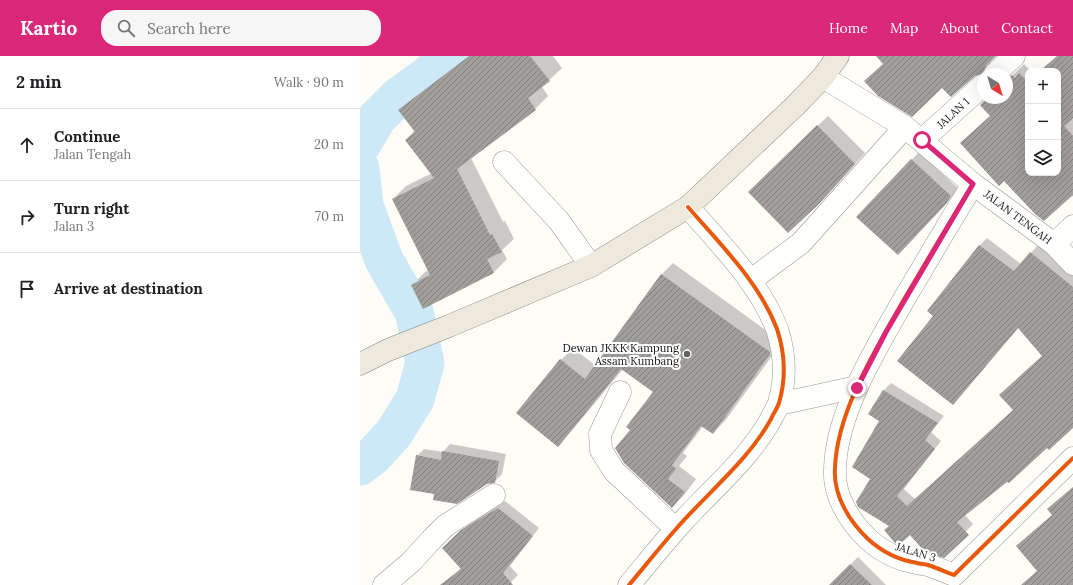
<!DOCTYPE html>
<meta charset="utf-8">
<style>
body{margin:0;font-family:Lora,serif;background:#f6f6f6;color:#202124}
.controls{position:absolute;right:12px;top:12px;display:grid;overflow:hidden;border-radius:8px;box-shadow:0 4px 16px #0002}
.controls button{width:36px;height:36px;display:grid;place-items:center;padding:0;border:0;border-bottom:1px solid #e0e0e0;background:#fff;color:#202124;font:20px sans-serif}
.compass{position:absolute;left:617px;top:12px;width:36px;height:36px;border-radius:50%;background:#fff;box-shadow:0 4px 16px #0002;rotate:142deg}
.stop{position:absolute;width:12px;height:12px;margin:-9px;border:3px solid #db2777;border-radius:50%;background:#fff}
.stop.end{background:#db2777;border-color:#fff;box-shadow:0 1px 4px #0008}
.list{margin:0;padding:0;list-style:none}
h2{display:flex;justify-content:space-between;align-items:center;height:52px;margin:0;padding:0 16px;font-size:17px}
h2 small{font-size:13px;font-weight:400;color:#757577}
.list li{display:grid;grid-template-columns:26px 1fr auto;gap:12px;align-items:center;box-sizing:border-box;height:72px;padding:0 16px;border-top:1px solid #e0e0e0}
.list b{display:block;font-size:15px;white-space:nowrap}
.list p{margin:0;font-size:13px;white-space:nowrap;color:#757577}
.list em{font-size:13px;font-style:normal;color:#757577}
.icon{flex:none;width:22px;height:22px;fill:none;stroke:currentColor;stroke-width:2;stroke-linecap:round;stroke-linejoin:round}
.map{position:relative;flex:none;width:713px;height:529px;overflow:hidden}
header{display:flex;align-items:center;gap:24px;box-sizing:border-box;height:56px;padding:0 20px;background:#db2777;color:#fff}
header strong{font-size:19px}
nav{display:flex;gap:22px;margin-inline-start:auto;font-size:14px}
.search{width:280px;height:36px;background:#f6f6f6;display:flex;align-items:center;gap:10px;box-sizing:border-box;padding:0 14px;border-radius:16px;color:#757577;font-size:15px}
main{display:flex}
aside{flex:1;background:#fff}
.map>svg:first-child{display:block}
.shadow{fill:#0003}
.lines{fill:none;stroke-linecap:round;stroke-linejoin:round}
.river{stroke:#cde8f7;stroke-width:39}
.building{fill:url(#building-hatch)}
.minor-casing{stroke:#979795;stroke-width:23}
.major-casing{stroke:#858482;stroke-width:23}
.minor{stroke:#fffffe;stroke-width:22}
.major{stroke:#ede9dc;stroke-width:22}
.cycleway-casing{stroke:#fff;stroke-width:6}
.cycleway{stroke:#e8590c;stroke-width:4}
.route{stroke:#db2777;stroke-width:5}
.poi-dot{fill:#646362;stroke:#fff;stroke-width:1.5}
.labels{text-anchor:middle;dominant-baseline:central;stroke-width:4;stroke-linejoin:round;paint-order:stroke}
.street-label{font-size:11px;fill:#111;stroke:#fff}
.poi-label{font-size:11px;fill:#111;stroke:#fff;text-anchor:end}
</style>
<header>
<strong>Kartio</strong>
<div class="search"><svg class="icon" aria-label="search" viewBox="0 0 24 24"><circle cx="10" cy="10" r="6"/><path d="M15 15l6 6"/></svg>Search here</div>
<nav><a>Home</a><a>Map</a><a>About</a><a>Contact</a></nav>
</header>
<main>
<aside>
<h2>2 min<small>Walk · 90 m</small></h2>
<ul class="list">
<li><svg class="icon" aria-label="ahead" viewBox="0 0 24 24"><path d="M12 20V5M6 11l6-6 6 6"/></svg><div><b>Continue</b><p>Jalan Tengah</p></div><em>20 m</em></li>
<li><svg class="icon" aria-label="right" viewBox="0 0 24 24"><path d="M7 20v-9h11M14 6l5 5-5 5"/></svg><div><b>Turn right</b><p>Jalan 3</p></div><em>70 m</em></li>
<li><svg class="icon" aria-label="arrive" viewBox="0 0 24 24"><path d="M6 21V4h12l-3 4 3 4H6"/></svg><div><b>Arrive at destination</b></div></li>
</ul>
</aside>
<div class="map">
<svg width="713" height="529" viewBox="0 0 713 529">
<defs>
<pattern id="building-hatch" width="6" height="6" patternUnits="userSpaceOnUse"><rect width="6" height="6" fill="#a19f9c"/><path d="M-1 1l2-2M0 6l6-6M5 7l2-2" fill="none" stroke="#82807e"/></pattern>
</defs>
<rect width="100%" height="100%" fill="#fdfcf7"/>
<path class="shadow" d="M 107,0 L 193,0 L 202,12 L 182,31 L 188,40 L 175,53 L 111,102 L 143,166 L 145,165 L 154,183 L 142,194 L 147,203 L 134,216 L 63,252 L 52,229 L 65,216 L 69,214 L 33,143 L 46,130 L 72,117 L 46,84 L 55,74 L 40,54 L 53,41 Z
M 522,0 L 634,0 L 630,8 L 622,16 L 582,31 L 524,8 Z
M 698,0 L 713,0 L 713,141 L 712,139 L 684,164 L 631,59 L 628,42 L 647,42 L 647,22 L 652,20 L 664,8 L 671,15 L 668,15 L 668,117 L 698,117 L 698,15 L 681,15 Z
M 468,60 L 505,97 L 469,137 L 399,126 Z
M 559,96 L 598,132 L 594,138 L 545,191 L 498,161 Z
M 627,182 L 661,208 L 678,189 L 713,218 L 713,370 L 605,459 L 613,468 L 582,500 L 550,478 L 530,470 L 512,422 L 521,364 L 509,358 L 524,334 L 531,327 L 584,360 L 571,376 L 581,385 L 544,433 L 555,443 L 654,354 L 683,299 L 659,271 L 593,348 L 574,260 L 568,255 L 620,189 Z
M 313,207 L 422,286 L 365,365 L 353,377 L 343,370 L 323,397 L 327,400 L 319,410 L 336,423 L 324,439 L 312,451 L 271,373 L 294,335 L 263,313 L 210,377 L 198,389 L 158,357 L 201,304 L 213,292 L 236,310 L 301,219 Z
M 90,388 L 146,398 L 142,418 L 134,426 L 75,438 L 57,400 L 64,393 L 83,396 Z
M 145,445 L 179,472 L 150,510 L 158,519 L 148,529 L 88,529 L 86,526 L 101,512 L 90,485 L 110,467 Z
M 498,501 L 526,529 L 478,529 L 474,525 Z"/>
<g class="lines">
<path class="river" d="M 0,91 L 17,62 L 39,40 L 67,20 L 90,0
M 0,112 L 4,150 L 24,204 L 54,256 L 65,307 L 55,343 L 34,377 L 13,400 L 0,410"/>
</g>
<path class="building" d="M 109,0 L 170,0 L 190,25 L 168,42 L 176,54 L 97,113 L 130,179 L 132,178 L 142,196 L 127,203 L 134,217 L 63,253 L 51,229 L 70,219 L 32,143 L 74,122 L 45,84 L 55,76 L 38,54 Z
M 516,0 L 636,0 L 626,9 L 623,17 L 615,20 L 591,41 L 582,32 L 552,61 L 518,40 L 504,25 L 523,8 Z
M 697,0 L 713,0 L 713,62 L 704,70 L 713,80 L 713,139 L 684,165 L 675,158 L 644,125 L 639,130 L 600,87 L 630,60 L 620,49 L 627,42 L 647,42 L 647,24 L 652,19 L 655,22 L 659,17 L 668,26 L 668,117 L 698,117 L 698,15 L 680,15 Z
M 457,69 L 495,108 L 459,148 L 428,177 L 388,136 Z
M 551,103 L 591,140 L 587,147 L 538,199 L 496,161 Z
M 619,189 L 654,215 L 670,196 L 713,231 L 713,372 L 689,394 L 687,392 L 649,427 L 647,426 L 597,466 L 609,479 L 584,502 L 565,496 L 550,479 L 539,489 L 535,487 L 524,474 L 529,470 L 498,451 L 496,446 L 510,423 L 492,411 L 519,365 L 508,358 L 523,334 L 578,367 L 565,384 L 575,393 L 537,440 L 547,450 L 653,354 L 639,339 L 682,300 L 658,272 L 593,349 L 537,305 L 573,260 L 567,255 Z
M 301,218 L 410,296 L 410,298 L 353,378 L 341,370 L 312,409 L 316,413 L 308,423 L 325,436 L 312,452 L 264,407 L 255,392 L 270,374 L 266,371 L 293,336 L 261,313 L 198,391 L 156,357 L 200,303 L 225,323 Z
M 82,395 L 139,405 L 135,427 L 127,428 L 97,448 L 73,444 L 74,438 L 50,434 L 56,399 L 81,404 Z
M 713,431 L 713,529 L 661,529 L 677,515 L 656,490 L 692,459 L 687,453 Z
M 138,452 L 173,480 L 143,517 L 153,529 L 80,529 L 101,513 L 82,492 L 101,474 Z
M 490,508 L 512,529 L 469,529 Z"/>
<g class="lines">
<g class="minor-casing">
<path id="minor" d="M 635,18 L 654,0
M 463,21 L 545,71 L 613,128 L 694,188 L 713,208
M 562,84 L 623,29
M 144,106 L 199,165 L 231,210
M 613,128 C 589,167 566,206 543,245 C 516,293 477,355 475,412 C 473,439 489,465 508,483 C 521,495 539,504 557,507 C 560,508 565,508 568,509 C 577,512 586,516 594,519 L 713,402
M 694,188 L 713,170
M 390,225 L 441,187 L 545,71
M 260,336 L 240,378 L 241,394 L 254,415 L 316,473
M 419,348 L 497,331
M 24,529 L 51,506 L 73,482 L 85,470 L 134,439
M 269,529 C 285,510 300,491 316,473 C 347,437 388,405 411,363 C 413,358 417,353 419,347 C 426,323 425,297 417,273 C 399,226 360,188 328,151"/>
</g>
<g class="major-casing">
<path id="major" d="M 0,308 L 28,294 L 89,270 L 231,210 L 328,151 L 435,50 L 463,21 L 478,0"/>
</g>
<use href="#minor" class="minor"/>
<use href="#major" class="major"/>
<g class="cycleway-casing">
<path id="cycleway" d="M 613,128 C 589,167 566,206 543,245 C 516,293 477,355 475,412 C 473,439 489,465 508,483 C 521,495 539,504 557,507 C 560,508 565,508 568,509 C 577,512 586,516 594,519 L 713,402
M 269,529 C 285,510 300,491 316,473 C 347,437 388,405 411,363 C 413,358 417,353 419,347 C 426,323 425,297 417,273 C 399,226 360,188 328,151"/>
</g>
<use href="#cycleway" class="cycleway"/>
</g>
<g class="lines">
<path class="route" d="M 497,332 L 526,276 L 613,128 L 562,84"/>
</g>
<circle class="poi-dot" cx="327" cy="298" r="4"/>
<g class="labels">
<g class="street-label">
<text transform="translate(593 57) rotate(-43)">JALAN 1</text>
<text transform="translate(658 161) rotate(37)">JALAN TENGAH</text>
<text transform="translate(556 496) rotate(17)">JALAN 3</text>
</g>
<g class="poi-label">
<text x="319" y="292">Dewan JKKK Kampung<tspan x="319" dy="13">Assam Kumbang</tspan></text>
</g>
</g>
</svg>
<div class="controls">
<button>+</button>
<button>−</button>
<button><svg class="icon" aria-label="layers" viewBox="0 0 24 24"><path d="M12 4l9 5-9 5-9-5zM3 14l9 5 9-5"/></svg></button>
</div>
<svg class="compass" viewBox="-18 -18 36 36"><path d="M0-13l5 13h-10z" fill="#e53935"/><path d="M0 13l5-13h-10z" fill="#757577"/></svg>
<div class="stop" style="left:562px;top:84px"></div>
<div class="stop end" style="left:497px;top:332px"></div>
</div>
</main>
